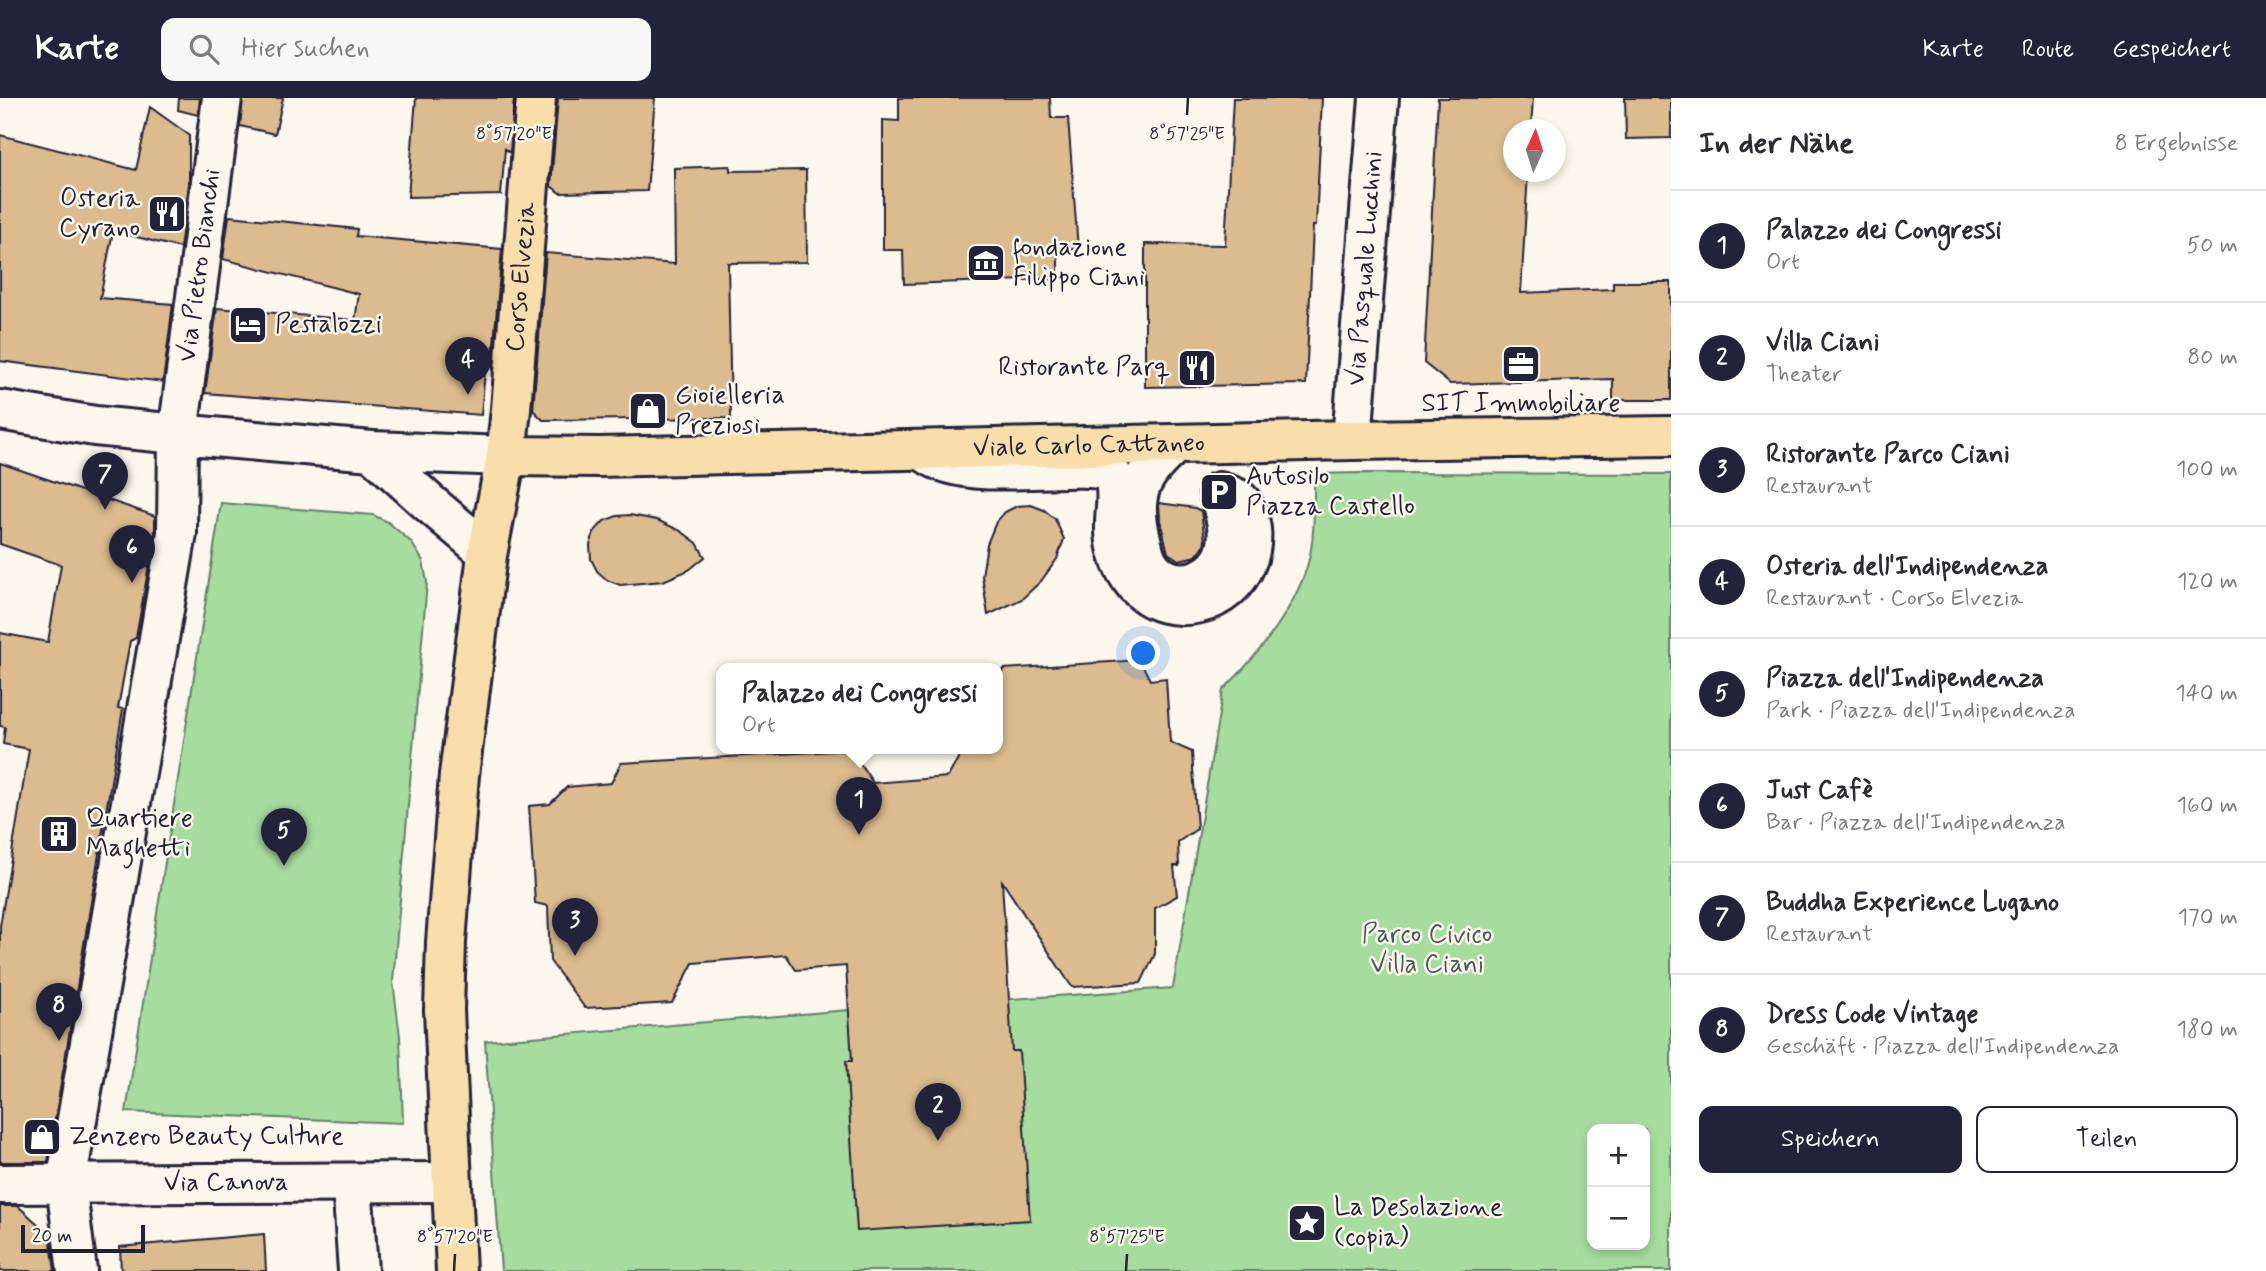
<!DOCTYPE html>
<html lang="de">
<meta charset="utf-8">
<style>
body{margin:0;font-family:Mynerve,sans-serif;background:#f7f7f7;color:#2b2b33}
.controls{position:absolute;right:21px;bottom:21px;display:grid;overflow:hidden;border-radius:14px;box-shadow:0 4px 10px #0003}
.controls button{width:63px;height:63px;display:grid;place-items:center;padding:0;border:0;border-bottom:2px solid #e1e1e2;background:#fff;color:#2b2b33;font:35px sans-serif}
.compass{position:absolute;left:1503px;top:21px;width:63px;height:63px;border-radius:50%;background:#fff;box-shadow:0 4px 10px #0003;rotate:3deg}
.scale{position:absolute;left:21px;bottom:18px;width:124px;box-sizing:border-box;padding-left:7px;border:4px solid #22223b;border-top:0;font-size:19px;line-height:24px;white-space:nowrap;color:#22223b;-webkit-text-stroke:5px #fbf7ec;paint-order:stroke}
.you{position:absolute;left:1144px;top:556px;width:24px;height:24px;margin:-18px;border:5px solid #fff;border-radius:50%;background:#1a73e8;box-shadow:0 0 0 10px #1a73e833}
.badge{display:grid;place-items:center;width:46px;height:46px;border-radius:50%;background:#22223b;color:#fff;font-size:23px;font-weight:700}
.pin{position:absolute;translate:-50% -58px;filter:drop-shadow(0 2px 4px #0008)}
.pin::after{content:'';position:absolute;top:37px;width:24px;height:21px;background:inherit;clip-path:polygon(0 0,100% 0,50% 100%)}
.popup{position:absolute;left:716px;top:565px;width:287px;height:91px;box-sizing:border-box;display:grid;place-content:center;border-radius:14px;background:#fff;filter:drop-shadow(0 2px 5px #0005);font-size:23px;white-space:nowrap;color:#7c7c81}
.popup b{font-size:26px;color:#2b2b33}
.popup::after{content:'';position:absolute;left:50%;top:100%;margin-left:-14px;border:14px solid transparent;border-top-color:#fff}
.list{margin:0;padding:0;list-style:none}
h2{display:flex;justify-content:space-between;align-items:center;height:91px;margin:0;padding:0 28px;font-size:30px}
h2 small{font-size:23px;font-weight:400;color:#7c7c81}
.list li{display:grid;grid-template-columns:46px 1fr auto;gap:21px;align-items:center;box-sizing:border-box;height:112px;padding:0 28px;border-top:2px solid #e1e1e2}
.list b{display:block;font-size:26px;white-space:nowrap}
.list p{margin:0;font-size:23px;white-space:nowrap;color:#7c7c81}
.list em{font-size:23px;font-style:normal;color:#7c7c81}
.actions{display:flex;gap:14px;padding:21px 28px}
.actions a{flex:1;padding:16px 0;border:2px solid #22223b;border-radius:14px;text-align:center;font-size:24px;color:#22223b}
.actions .main{background:#22223b;color:#fff}
.icon{flex:none;width:38px;height:38px;fill:none;stroke:currentColor;stroke-width:2;stroke-linecap:round;stroke-linejoin:round}
.map{position:relative;flex:none;width:1671px;height:1173px;overflow:hidden}
header{display:flex;align-items:center;gap:42px;box-sizing:border-box;height:98px;padding:0 35px;background:#22223b;color:#fff}
header strong{font-size:33px}
nav{display:flex;gap:38px;margin-inline-start:auto;font-size:24px}
.search{width:490px;height:63px;background:#f7f7f7;display:flex;align-items:center;gap:18px;box-sizing:border-box;padding:0 24px;border-radius:14px;color:#7c7c81;font-size:26px}
main{display:flex}
aside{flex:1;background:#fff}
.map>svg:first-child{display:block}
.green{fill:#a7dc9f;stroke:#647f6d;stroke-width:2;fill-rule:evenodd}
.building{fill:#dcbc8f;stroke:#22223b;stroke-width:2}
.lines{fill:none;stroke-linecap:round;stroke-linejoin:round}
.minor-casing{stroke:#22223b;stroke-width:44}
.major-casing{stroke:#22223b;stroke-width:44}
.minor{stroke:#fbf7ec;stroke-width:38}
.major{stroke:#f9ddab;stroke-width:38}
.ticks{fill:none;stroke:#22223b;stroke-width:2.5}
.labels{text-anchor:middle;dominant-baseline:central;stroke-width:5;stroke-linejoin:round;paint-order:stroke}
.poi-label{font-size:26px;fill:#22223b;stroke:#fbf7ec;text-anchor:start}
.street-label{font-size:26px;fill:#22223b;stroke:#fbf7ec}
.park-label{font-size:26px;fill:#4a5a59;stroke:#fbf7ec}
.ticks-label{font-size:18px;text-anchor:middle;fill:#22223b;stroke:#fbf7ec;stroke-width:5;stroke-linejoin:round;paint-order:stroke}
</style>
<header>
<strong>Karte</strong>
<div class="search"><svg class="icon" aria-label="search" viewBox="0 0 24 24"><circle cx="10" cy="10" r="6"/><path d="M15 15l6 6"/></svg>Hier suchen</div>
<nav><a>Karte</a><a>Route</a><a>Gespeichert</a></nav>
</header>
<main>
<div class="map">
<svg width="1671" height="1173" viewBox="0 0 1671 1173">
<rect width="100%" height="100%" fill="#fbf7ec"/>
<filter id="ink" filterUnits="userSpaceOnUse"><feTurbulence type="fractalNoise" baseFrequency=".0143" numOctaves="2"/><feDisplacementMap in="SourceGraphic" scale="14" xChannelSelector="R" yChannelSelector="G"/><feConvolveMatrix kernelMatrix="1 2 1 2 8 2 1 2 1" color-interpolation-filters="sRGB"/></filter>
<g filter="url(#ink)">
<path class="green" d="M 1359,375 L 1671,376 L 1671,1173 L 501,1173 L 485,943 L 849,912 L 1173,890 L 1223,592 C 1258,558 1300,505 1310,457 C 1315,431 1314,403 1314,376 ZM 1592,1031 L 1645,1031 L 1645,1147 L 1592,1147 Z
M 221,405 L 373,417 L 388,424 L 411,444 L 423,463 L 427,484 L 393,884 L 400,938 L 403,1025 L 126,1014 Z"/>
<path class="building" d="M 179,0 L 200,0 L 198,17 L 178,12 Z
M 243,0 L 283,0 L 275,36 L 240,28 Z
M 416,0 L 514,0 L 510,55 L 505,51 L 501,97 L 408,99 Z
M 558,0 L 655,0 L 647,93 L 560,95 L 551,88 Z
M 899,0 L 1050,0 L 1051,20 L 1068,20 L 1078,151 L 1058,152 L 1058,181 L 904,186 L 903,152 L 883,152 L 883,22 L 899,23 Z
M 1233,0 L 1322,0 L 1316,128 L 1313,128 L 1306,286 L 1145,289 L 1145,146 L 1225,147 Z
M 1438,0 L 1533,0 L 1531,32 L 1514,32 L 1514,74 L 1528,74 L 1521,195 L 1613,191 L 1613,184 L 1671,184 L 1671,302 L 1613,302 L 1613,281 L 1450,286 L 1424,265 Z
M 1625,0 L 1671,0 L 1671,40 L 1626,41 Z
M 150,9 L 189,37 L 189,86 L 180,150 L 113,133 L 100,200 L 173,206 L 163,284 L 0,263 L 0,37 L 136,72 Z
M 730,68 L 730,73 L 806,72 L 807,164 L 728,165 L 731,320 L 543,322 L 533,312 L 546,155 L 675,166 L 674,70 Z
M 229,118 L 357,131 L 356,138 L 502,151 L 492,269 L 486,262 L 481,317 L 205,295 L 217,210 L 355,222 L 359,196 L 223,161 Z
M 0,365 L 155,418 L 155,433 L 136,540 L 130,543 L 118,610 L 123,611 L 48,1064 L 0,1064 L 0,828 L 29,651 L 3,646 L 5,629 L 0,628 L 0,535 L 48,544 L 61,467 L 0,446 Z
M 1159,405 L 1195,410 L 1201,413 L 1205,443 L 1203,449 L 1196,458 L 1179,462 L 1168,455 L 1160,422 Z
M 1031,407 L 1044,412 L 1055,421 L 1064,441 L 1057,461 L 1041,483 L 1022,501 L 988,517 L 982,478 L 987,446 L 996,424 L 1005,414 L 1017,408 Z
M 630,417 L 657,422 L 681,433 L 697,445 L 705,459 L 689,472 L 663,483 L 620,487 L 607,482 L 597,473 L 591,461 L 590,447 L 594,434 L 604,423 L 617,418 Z
M 1140,562 L 1150,582 L 1166,580 L 1170,644 L 1192,654 L 1197,731 L 1178,744 L 1179,768 L 1174,768 L 1177,798 L 1155,810 L 1155,856 L 1141,885 L 1072,889 L 1002,783 L 1012,953 L 1019,953 L 1030,1122 L 857,1133 L 846,963 L 852,963 L 846,868 L 796,872 L 786,857 L 693,865 L 672,905 L 585,910 L 550,863 L 548,808 L 535,805 L 529,708 L 550,706 L 567,689 L 611,685 L 621,665 L 851,652 L 873,685 L 948,679 L 963,651 L 997,651 L 997,585 L 1004,571 Z
M 0,1108 L 18,1108 L 50,1137 L 55,1173 L 0,1173 Z
M 264,1136 L 266,1173 L 121,1173 L 120,1149 Z"/>
<g class="lines">
<g class="minor-casing">
<g id="minor">
<path d="M 0,312 L 95,328 L 178,336 L 372,353 L 506,358"/>
<path id="s1" d="M 1352,342 L 1379,0"/>
<path d="M 923,352 C 953,380 1027,370 1066,370 C 1080,370 1097,368 1110,374 C 1121,388 1115,409 1115,426 C 1114,459 1131,496 1165,505 C 1212,517 1256,479 1251,431 C 1250,422 1246,408 1239,402 C 1234,398 1226,396 1219,394 C 1223,412 1230,428 1227,447 C 1222,481 1177,498 1153,471 C 1146,464 1143,451 1141,441 C 1130,396 1140,377 1174,347"/>
<path d="M 372,353 L 428,404 L 487,454"/>
<path d="M 352,1085 L 358,1173"/>
<path id="s2" d="M 0,1086 L 451,1084"/>
<path id="s3" d="M 77,1173 L 66,1086 L 177,435 L 178,336 L 222,0"/>
</g>
</g>
<g class="major-casing">
<g id="major">
<path id="s4" d="M 506,358 L 599,359 L 1352,342 L 1671,338"/>
<path id="s5" d="M 456,1173 L 444,912 L 446,844 L 459,677 L 487,457 L 506,358 L 511,311 L 536,0"/>
</g>
</g>
<use href="#minor" class="minor"/>
<use href="#major" class="major"/>
</g>
</g>
<path class="ticks" d="M 514,17 L 515,0M 1187,17 L 1188,0M 454,1173 L 455,1156M 1126,1173 L 1127,1156"/>
<defs>
<g id="restaurant-square" transform="scale(2.0125)"><rect x="-9" y="-9" width="18" height="18" rx="4" fill="#22223b" stroke="#fbf7ec"/><path d="M-5-6h1v4h1v-4h1v4h1v-4h1v5L-1.5 .5V6h-2V.5L-5-1ZM5-6V6H3V1.5H1.5Q1.5-4 5-6Z" fill="#fff"/></g>
<g id="museum-square" transform="scale(2.0125)"><rect x="-9" y="-9" width="18" height="18" rx="4" fill="#22223b" stroke="#fbf7ec"/><path d="M0-6L6-3V-2H-6V-3ZM-5-1h2V3h-2ZM-1-1h2V3h-2ZM3-1h2V3H3ZM-6 4H6V6H-6Z" fill="#fff"/></g>
<g id="hotel-square" transform="scale(2.0125)"><rect x="-9" y="-9" width="18" height="18" rx="4" fill="#22223b" stroke="#fbf7ec"/><path d="M-6-4.5h1.5V1H6V5H4.5V3h-9V5H-6ZM-4 0a1.8 1.8 0 1 1 3.6 0ZM.5 0V-2.5h3Q6-2.5 6 0Z" fill="#fff"/></g>
<g id="office-square" transform="scale(2.0125)"><rect x="-9" y="-9" width="18" height="18" rx="4" fill="#22223b" stroke="#fbf7ec"/><path d="M-6-3h4V-5.5h4V-3h4V5H-6ZM-1-4.5V-3h2v-1.5ZM-6 0V1H6V0Z" fill="#fff"/></g>
<g id="shop-square" transform="scale(2.0125)"><rect x="-9" y="-9" width="18" height="18" rx="4" fill="#22223b" stroke="#fbf7ec"/><path d="M-5-2.5h2.3a2.7 3.5 0 0 1 5.4 0H5L5.5 6h-11ZM-1.5-2.5h3a1.5 2.3 0 0 0-3 0Z" fill="#fff"/></g>
<g id="parking-square" transform="scale(2.0125)"><rect x="-9" y="-9" width="18" height="18" rx="4" fill="#22223b" stroke="#fbf7ec"/><path d="M-3.5-5.5H1a3.5 3.5 0 0 1 0 7H-1V5.5H-3.5ZM-1-3.4V-.6H.8a1.4 1.4 0 0 0 0-2.8Z" fill="#fff"/></g>
<g id="building-square" transform="scale(2.0125)"><rect x="-9" y="-9" width="18" height="18" rx="4" fill="#22223b" stroke="#fbf7ec"/><path d="M-4-6H4V6H1V3H-1V6H-4ZM-2.5-4.3h1.7v1.8h-1.7ZM.8-4.3h1.7v1.8H.8ZM-2.5-1h1.7V.8h-1.7ZM.8-1h1.7V.8H.8Z" fill="#fff"/></g>
<g id="sight-square" transform="scale(2.0125)"><rect x="-9" y="-9" width="18" height="18" rx="4" fill="#22223b" stroke="#fbf7ec"/><path d="M0-6L1.8-2.2L6-1.7L2.9 1.2L3.7 5.4L0 3.3L-3.7 5.4L-2.9 1.2L-6-1.7L-1.8-2.2Z" fill="#fff"/></g>
</defs>
<g fill-rule="evenodd">
<use href="#restaurant-square" x="167" y="116"/>
<use href="#museum-square" x="986" y="165"/>
<use href="#hotel-square" x="248" y="227"/>
<use href="#office-square" x="1521" y="266"/>
<use href="#restaurant-square" x="1197" y="270"/>
<use href="#shop-square" x="648" y="313"/>
<use href="#parking-square" x="1219" y="394"/>
<use href="#building-square" x="59" y="736"/>
<use href="#shop-square" x="42" y="1039"/>
<use href="#sight-square" x="1307" y="1125"/>
</g>
<g class="labels">
<g class="poi-label">
<text x="140" y="101" text-anchor="end">Osteria<tspan x="140" dy="30">Cyrano</tspan></text>
<text x="1013" y="150">fondazione<tspan x="1013" dy="30">Filippo Ciani</tspan></text>
<text x="275" y="227">Pestalozzi</text>
<text x="1170" y="270" text-anchor="end">Ristorante Parq</text>
<text x="675" y="298">Gioielleria<tspan x="675" dy="30">Preziosi</tspan></text>
<text x="1521" y="306" text-anchor="middle">SIT Immobiliare</text>
<text x="1246" y="379">Autosilo<tspan x="1246" dy="30">Piazza Castello</tspan></text>
<text x="86" y="721">Quartiere<tspan x="86" dy="30">Maghetti</tspan></text>
<text x="69" y="1039">Zenzero Beauty Culture</text>
<text x="1334" y="1110">La Desolazione<tspan x="1334" dy="30">(copia)</tspan></text>
</g>
<g class="street-label">
<text stroke="none"><textPath href="#s3" startOffset="1017">Via Pietro Bianchi</textPath></text>
<text stroke="none"><textPath href="#s1" startOffset="172">Via Pasquale Lucchini</textPath></text>
<text stroke="none"><textPath href="#s5" startOffset="999">Corso Elvezia</textPath></text>
<text stroke="none"><textPath href="#s4" startOffset="583">Viale Carlo Cattaneo</textPath></text>
<text stroke="none"><textPath href="#s2" startOffset="226">Via Canova</textPath></text>
</g>
<g class="park-label">
<text x="1427" y="837">Parco Civico<tspan x="1427" dy="30">Villa Ciani</tspan></text>
</g>
</g>
<g class="ticks-label">
<text x="514" y="41">8°57'20"E</text>
<text x="1187" y="41">8°57'25"E</text>
<text x="455" y="1144">8°57'20"E</text>
<text x="1127" y="1144">8°57'25"E</text>
</g>
</svg>
<div class="controls">
<button>+</button>
<button>−</button>
</div>
<svg class="compass" viewBox="-18 -18 36 36"><path d="M0-13l5 13h-10z" fill="#e53935"/><path d="M0 13l5-13h-10z" fill="#7c7c81"/></svg>
<div class="scale">20 m</div>
<div class="you"></div>
<div class="pin badge" style="left:859px;top:737px">1</div>
<div class="popup"><b>Palazzo dei Congressi</b>Ort</div>
<div class="pin badge" style="left:938px;top:1043px">2</div>
<div class="pin badge" style="left:575px;top:858px">3</div>
<div class="pin badge" style="left:468px;top:297px">4</div>
<div class="pin badge" style="left:284px;top:768px">5</div>
<div class="pin badge" style="left:132px;top:485px">6</div>
<div class="pin badge" style="left:105px;top:412px">7</div>
<div class="pin badge" style="left:59px;top:943px">8</div>
</div>
<aside>
<h2>In der Nähe<small>8 Ergebnisse</small></h2>
<ul class="list">
<li><span class="badge">1</span><div><b>Palazzo dei Congressi</b><p>Ort</p></div><em>50 m</em></li>
<li><span class="badge">2</span><div><b>Villa Ciani</b><p>Theater</p></div><em>80 m</em></li>
<li><span class="badge">3</span><div><b>Ristorante Parco Ciani</b><p>Restaurant</p></div><em>100 m</em></li>
<li><span class="badge">4</span><div><b>Osteria dell'Indipendenza</b><p>Restaurant · Corso Elvezia</p></div><em>120 m</em></li>
<li><span class="badge">5</span><div><b>Piazza dell'Indipendenza</b><p>Park · Piazza dell'Indipendenza</p></div><em>140 m</em></li>
<li><span class="badge">6</span><div><b>Just Cafè</b><p>Bar · Piazza dell'Indipendenza</p></div><em>160 m</em></li>
<li><span class="badge">7</span><div><b>Buddha Experience Lugano</b><p>Restaurant</p></div><em>170 m</em></li>
<li><span class="badge">8</span><div><b>Dress Code Vintage</b><p>Geschäft · Piazza dell'Indipendenza</p></div><em>180 m</em></li>
</ul>
<div class="actions"><a class="main">Speichern</a><a>Teilen</a></div>
</aside>
</main>
